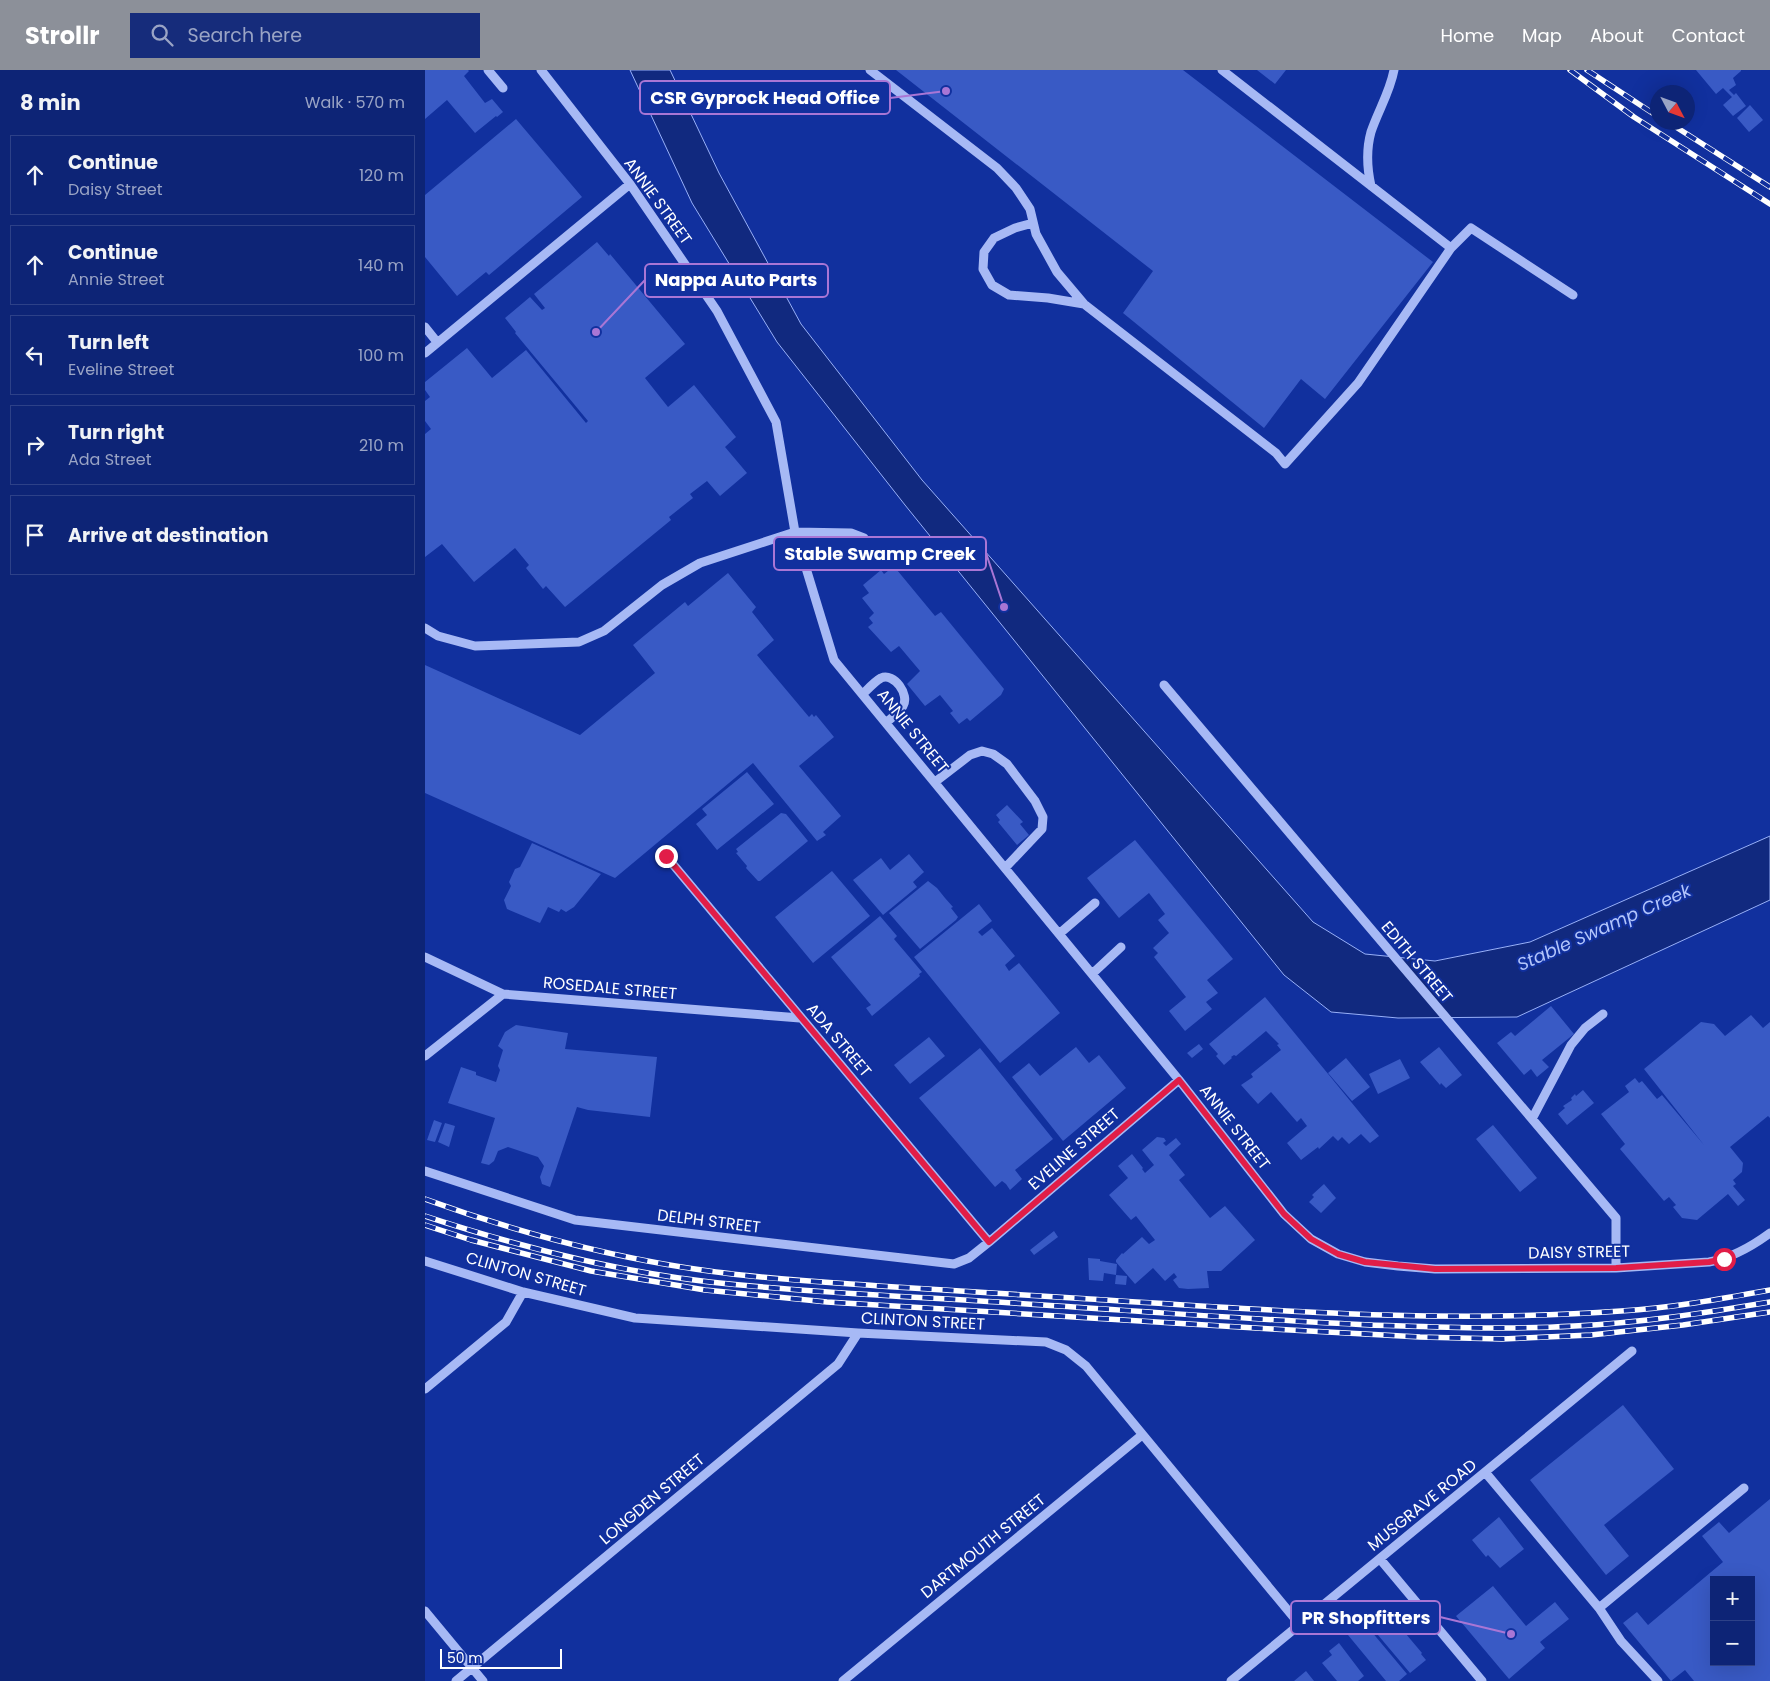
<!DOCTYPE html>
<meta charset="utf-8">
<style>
body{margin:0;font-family:Poppins,sans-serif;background:#162c7b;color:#f1f3f6}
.controls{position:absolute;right:15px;bottom:15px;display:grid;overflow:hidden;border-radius:0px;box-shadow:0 5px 20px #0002}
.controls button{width:45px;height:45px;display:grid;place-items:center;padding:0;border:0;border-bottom:1px solid #2d4188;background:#0d2476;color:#f1f3f6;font:25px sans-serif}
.compass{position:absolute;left:1225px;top:15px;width:45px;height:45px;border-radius:50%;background:#0d2476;box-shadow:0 5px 20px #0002;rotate:131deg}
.scale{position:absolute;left:15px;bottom:12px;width:122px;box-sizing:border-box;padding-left:5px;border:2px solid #fff;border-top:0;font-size:14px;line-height:18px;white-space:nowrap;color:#fff;-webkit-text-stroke:4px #11309e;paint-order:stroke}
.stop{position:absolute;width:15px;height:15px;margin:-11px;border:4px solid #e11d48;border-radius:50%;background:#fff}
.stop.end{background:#e11d48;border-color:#fff;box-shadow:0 1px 5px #0008}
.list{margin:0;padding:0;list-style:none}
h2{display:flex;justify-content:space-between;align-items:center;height:65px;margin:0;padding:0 20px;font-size:21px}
h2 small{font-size:16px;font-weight:400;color:#9aa4c5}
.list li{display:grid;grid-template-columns:32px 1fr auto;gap:15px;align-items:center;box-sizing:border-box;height:80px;margin:0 10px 10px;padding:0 10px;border:1px solid #2d4188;border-radius:0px}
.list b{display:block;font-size:19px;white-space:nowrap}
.list p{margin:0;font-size:16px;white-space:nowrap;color:#9aa4c5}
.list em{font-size:16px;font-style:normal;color:#9aa4c5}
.icon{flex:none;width:28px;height:28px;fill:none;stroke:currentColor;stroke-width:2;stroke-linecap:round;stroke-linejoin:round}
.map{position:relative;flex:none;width:1345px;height:1611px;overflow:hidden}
header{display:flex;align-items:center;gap:30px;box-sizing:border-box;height:70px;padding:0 25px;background:#8c9099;color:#fff}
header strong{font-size:24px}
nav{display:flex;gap:28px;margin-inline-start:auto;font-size:18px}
.search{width:350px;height:45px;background:#162c7b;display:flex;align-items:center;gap:12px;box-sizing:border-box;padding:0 18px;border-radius:0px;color:#9aa4c5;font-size:19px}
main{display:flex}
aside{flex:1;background:#0d2476}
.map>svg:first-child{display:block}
.water{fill:#11297f;stroke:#98b0f8}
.building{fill:#395ac5;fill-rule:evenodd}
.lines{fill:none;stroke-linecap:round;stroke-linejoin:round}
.minor{stroke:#a7b9f5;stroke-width:9}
.rail-casing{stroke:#fff;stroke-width:5.5}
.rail{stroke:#11309e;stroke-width:4;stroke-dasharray:11;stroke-linecap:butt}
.route{stroke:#e11d48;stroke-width:6}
.labels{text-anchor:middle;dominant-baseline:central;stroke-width:4;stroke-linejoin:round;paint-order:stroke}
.street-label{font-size:16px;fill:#fff;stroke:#11309e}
.water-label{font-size:18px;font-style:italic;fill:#b3c5fb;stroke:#11309e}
.leader{fill:none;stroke:#a976d5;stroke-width:2}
.callout-dot{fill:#a976d5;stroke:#11309e;stroke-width:2}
.callout{fill:#11309e;stroke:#a976d5;stroke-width:2}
.callout-label{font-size:18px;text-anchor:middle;font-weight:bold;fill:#fff}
</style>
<header>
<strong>Strollr</strong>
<div class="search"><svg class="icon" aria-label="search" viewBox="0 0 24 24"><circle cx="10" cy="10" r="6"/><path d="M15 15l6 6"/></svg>Search here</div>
<nav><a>Home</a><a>Map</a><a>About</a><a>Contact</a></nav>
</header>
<main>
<aside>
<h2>8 min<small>Walk · 570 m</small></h2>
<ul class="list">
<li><svg class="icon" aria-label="ahead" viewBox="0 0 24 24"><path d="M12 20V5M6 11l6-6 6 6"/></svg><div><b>Continue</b><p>Daisy Street</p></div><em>120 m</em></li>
<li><svg class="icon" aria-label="ahead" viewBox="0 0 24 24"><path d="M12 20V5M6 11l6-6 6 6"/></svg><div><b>Continue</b><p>Annie Street</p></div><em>140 m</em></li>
<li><svg class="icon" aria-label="left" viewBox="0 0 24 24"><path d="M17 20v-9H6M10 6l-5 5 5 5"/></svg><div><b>Turn left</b><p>Eveline Street</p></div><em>100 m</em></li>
<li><svg class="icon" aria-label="right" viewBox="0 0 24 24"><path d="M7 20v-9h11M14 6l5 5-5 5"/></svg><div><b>Turn right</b><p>Ada Street</p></div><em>210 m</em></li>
<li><svg class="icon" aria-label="arrive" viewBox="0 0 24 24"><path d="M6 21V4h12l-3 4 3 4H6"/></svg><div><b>Arrive at destination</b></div></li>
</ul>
</aside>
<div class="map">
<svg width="1345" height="1611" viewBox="0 0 1345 1611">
<rect width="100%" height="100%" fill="#11309e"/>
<path class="water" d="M 205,0 L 245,0 L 294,103 L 376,254 L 497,410 L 888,852 L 940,884 L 1010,891 L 1105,872 L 1345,766 L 1345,830 L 1092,947 L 973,948 L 906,942 L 859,905 L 480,435 L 352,272 L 267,133 Z"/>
<path class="building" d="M 0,0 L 43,0 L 44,1 L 39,6 L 60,33 L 67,29 L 78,42 L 72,47 L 71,46 L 50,63 L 22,30 L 0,49 Z
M 471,0 L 758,0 L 1008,192 L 900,329 L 876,309 L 839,358 L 698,243 L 728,201 Z
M 832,0 L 861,0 L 850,14 Z
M 1271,0 L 1316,0 L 1316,1 L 1308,8 L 1311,15 L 1304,20 L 1309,25 L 1311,23 L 1321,36 L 1308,46 L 1298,35 L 1307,27 L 1298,18 L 1291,24 Z
M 1325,35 L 1338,50 L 1324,62 L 1312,48 Z
M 91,49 L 157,127 L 64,205 L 61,202 L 32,226 L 0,187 L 0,125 Z
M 172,172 L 184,186 L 185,184 L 260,274 L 220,308 L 243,337 L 269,315 L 311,367 L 300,377 L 322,403 L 295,426 L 282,411 L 265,424 L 268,428 L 244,447 L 246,450 L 140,537 L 121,516 L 118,519 L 101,498 L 104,495 L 90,478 L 49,512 L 17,474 L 0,487 L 0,364 L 6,359 L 0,351 L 0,331 L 5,327 L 0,320 L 0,312 L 42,278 L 67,308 L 101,280 L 161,353 L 163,351 L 90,263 L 91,262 L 80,248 L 105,227 L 117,240 L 120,238 L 109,224 Z
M 468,497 L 472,500 L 510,546 L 516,542 L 579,619 L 576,625 L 545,651 L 542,648 L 534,654 L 525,643 L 528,641 L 515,625 L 500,636 L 482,614 L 495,601 L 474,576 L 466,582 L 443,557 L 448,553 L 444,548 L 449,543 L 437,528 L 444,523 L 438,515 L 456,500 L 459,504 Z
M 303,503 L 331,537 L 327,542 L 349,570 L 332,585 L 384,647 L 387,644 L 389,647 L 391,645 L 409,667 L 374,696 L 416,746 L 398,762 L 401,765 L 392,771 L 328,693 L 190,808 L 0,723 L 0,595 L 155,665 L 230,603 L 208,575 L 260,532 L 263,536 Z
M 322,702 L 349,734 L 292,780 L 271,754 L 282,745 L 277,739 Z
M 582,735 L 598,752 L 595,754 L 604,765 L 592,775 L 573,752 L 575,750 L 571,745 Z
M 356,743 L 361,744 L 383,771 L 335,811 L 333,811 L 321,798 L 322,796 L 311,783 L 313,782 L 311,779 Z
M 710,770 L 808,889 L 782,910 L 793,923 L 781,932 L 787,939 L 760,961 L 744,941 L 761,927 L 729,887 L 733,883 L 728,878 L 744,863 L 733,850 L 740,844 L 724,823 L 694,848 L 662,808 Z
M 107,773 L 176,804 L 149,837 L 141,842 L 136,839 L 134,842 L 123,837 L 115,853 L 82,839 L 79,830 L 86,816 L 84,812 L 90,799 L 95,797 Z
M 484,784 L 499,802 L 488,812 L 492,817 L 458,845 L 428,810 L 456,788 L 465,800 Z
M 407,801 L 445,846 L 388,893 L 350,847 Z
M 503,811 L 512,818 L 520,828 L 528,837 L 526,838 L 533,847 L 531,850 L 495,879 L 464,843 Z
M 554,834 L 567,851 L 553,862 L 557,866 L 567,858 L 590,886 L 580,895 L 584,901 L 594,893 L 635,943 L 575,993 L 489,887 Z
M 455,846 L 472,866 L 469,869 L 497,902 L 494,904 L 495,906 L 447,946 L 441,938 L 446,935 L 406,887 Z
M 840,927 L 954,1066 L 945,1073 L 936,1064 L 924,1074 L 917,1067 L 913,1071 L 908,1066 L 894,1079 L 893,1077 L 876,1090 L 862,1073 L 882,1056 L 876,1048 L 872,1052 L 846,1022 L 833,1034 L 816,1015 L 828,1007 L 826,1004 L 856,980 L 852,975 L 854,974 L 841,961 L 811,986 L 809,985 L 806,987 L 807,988 L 799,995 L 791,986 L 793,984 L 784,974 Z
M 1126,936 L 1149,964 L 1117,990 L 1124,997 L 1112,1007 L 1106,999 L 1099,1005 L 1072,973 L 1086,962 L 1090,966 Z
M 1326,945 L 1338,958 L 1345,952 L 1345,1048 L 1343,1046 L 1305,1077 L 1318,1093 L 1317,1102 L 1308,1110 L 1311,1114 L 1308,1116 L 1320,1130 L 1313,1136 L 1303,1124 L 1272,1150 L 1257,1148 L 1248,1137 L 1251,1135 L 1244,1127 L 1239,1131 L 1195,1079 L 1200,1074 L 1176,1044 L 1204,1022 L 1200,1016 L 1210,1008 L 1214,1013 L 1217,1011 L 1232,1029 L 1237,1025 L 1279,1075 L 1219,999 L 1276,952 L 1289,954 L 1300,966 Z
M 91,955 L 143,963 L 140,979 L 232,987 L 225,1047 L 163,1040 L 152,1037 L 125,1117 L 117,1114 L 115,1107 L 119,1096 L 113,1087 L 83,1077 L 73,1081 L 69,1091 L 64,1095 L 56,1093 L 70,1048 L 23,1033 L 36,997 L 51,1002 L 51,1005 L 71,1012 L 75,1000 L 73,996 L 78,980 L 73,976 L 80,962 Z
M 504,967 L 520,986 L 485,1014 L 469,995 Z
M 774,974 L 778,979 L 767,988 L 762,983 Z
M 651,977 L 664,993 L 674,985 L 701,1018 L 638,1071 L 587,1007 L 604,993 L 615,1006 Z
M 1014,977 L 1037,1005 L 1021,1018 L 1016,1013 L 1015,1015 L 995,992 Z
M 555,978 L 628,1069 L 590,1100 L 597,1109 L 585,1120 L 581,1114 L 577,1111 L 570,1117 L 494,1028 Z
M 921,988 L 945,1017 L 927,1031 L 903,1003 Z
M 975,989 L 985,1008 L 953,1024 L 944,1004 Z
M 1158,1020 L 1169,1033 L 1142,1055 L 1133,1044 L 1140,1038 L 1138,1036 L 1147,1030 L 1146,1028 L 1150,1024 L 1151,1026 Z
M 9,1050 L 17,1053 L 10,1072 L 2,1070 Z
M 20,1053 L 30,1056 L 24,1077 L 13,1072 Z
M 1068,1055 L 1112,1108 L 1095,1122 L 1051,1069 Z
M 732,1067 L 739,1068 L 741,1071 L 738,1073 L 741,1076 L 751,1068 L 756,1074 L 744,1085 L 760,1105 L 754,1110 L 785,1148 L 800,1136 L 830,1170 L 796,1201 L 782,1201 L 784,1218 L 763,1219 L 754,1218 L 748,1210 L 752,1207 L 749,1203 L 740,1211 L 728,1198 L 710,1214 L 691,1192 L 691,1190 L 697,1183 L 698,1184 L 717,1167 L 724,1174 L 730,1170 L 711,1146 L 706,1150 L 684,1125 L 703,1108 L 693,1096 L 707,1084 L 718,1098 L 717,1099 L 720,1103 L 729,1095 L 717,1080 Z
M 899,1114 L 911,1128 L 896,1143 L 884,1132 L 889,1127 L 887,1125 Z
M 629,1161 L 633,1167 L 609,1185 L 605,1180 Z
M 663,1188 L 675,1189 L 675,1191 L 692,1194 L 691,1205 L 679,1203 L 678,1211 L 664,1210 Z
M 691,1205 L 702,1206 L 701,1215 L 690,1214 Z
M 1198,1335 L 1249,1399 L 1179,1455 L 1204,1486 L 1181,1505 L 1105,1410 Z
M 1345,1429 L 1345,1611 L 1269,1611 L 1260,1600 L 1246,1611 L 1198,1553 L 1212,1542 L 1223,1555 L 1298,1492 L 1277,1466 L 1294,1452 L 1304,1463 ZM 1289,1510 L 1326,1510 L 1326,1592 L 1289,1592 Z
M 1074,1447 L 1099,1479 L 1075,1498 L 1063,1485 L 1061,1487 L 1047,1470 Z
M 1068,1516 L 1101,1556 L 1130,1532 L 1144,1549 L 1115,1572 L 1120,1578 L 1084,1609 L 1031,1546 Z
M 956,1540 L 967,1554 L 970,1551 L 997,1583 L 996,1584 L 1001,1590 L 985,1603 L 942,1552 Z
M 941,1555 L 982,1604 L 974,1611 L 961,1611 L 923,1565 L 929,1560 L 931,1563 Z
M 914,1573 L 939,1606 L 933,1611 L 912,1611 L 897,1593 L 907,1585 L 904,1581 Z
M 881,1601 L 889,1611 L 869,1611 Z"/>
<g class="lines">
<path class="minor" d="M 63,0 L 78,18
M 116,0 L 205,114 L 292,241 L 351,352 L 370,462 L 409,590 L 754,1010 L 859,1144 L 886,1169 L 913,1184 L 940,1192 L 973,1196 L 1010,1199 L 1191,1198 L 1284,1192 C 1307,1188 1326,1177 1345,1163
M 445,0 L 572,98 L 591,118 L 605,139 L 611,164 L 632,202 L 659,234 L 851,383 L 860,394 L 933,313 L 1026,178 L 1046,158 L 1148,225
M 797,0 L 1026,178
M 946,116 C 942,98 941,80 946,62 C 953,41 965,22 969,0
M 608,153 L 590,158 L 569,168 L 559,182 L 558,199 L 567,215 L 584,225 L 623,228 L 659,234
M 0,257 L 12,272
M 0,283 L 205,114
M 0,558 L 13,566 L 50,576 L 154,572 L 179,561 L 237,515 L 275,493 L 370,462 L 426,463 L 439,468 L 451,490
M 739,615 L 1191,1148 L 1191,1198
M 438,624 C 443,619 449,612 456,608 C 469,602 485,625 478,636 C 475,642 466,648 461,653
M 510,712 L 545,685 L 557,681 L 568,684 L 582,694 L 610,731 L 618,747 L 617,759 L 580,798
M 241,786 L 564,1172
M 634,864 L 670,833
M 0,887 L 78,924 L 375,948
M 667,904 L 696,877
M 0,986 L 78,924
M 1107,1049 L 1146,975 L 1160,958 L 1178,944
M 0,1101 L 150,1150 L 529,1194 L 544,1188 L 564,1172 L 754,1010
M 0,1191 L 98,1222 L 210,1248 L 433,1263 L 621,1272 L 641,1280 L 661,1296 L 875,1555
M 0,1319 L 81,1252 L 98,1222
M 1060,1402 L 1174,1538 L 1319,1418
M 955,1489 L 1057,1611
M 1174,1538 L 1196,1571 L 1233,1611
M 0,1541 L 58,1611
M 31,1611 L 413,1294 L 433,1263
M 418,1611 L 717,1365
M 806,1611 L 1207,1281"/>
<g class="rail-casing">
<path id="rail" d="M 1145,0 L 1209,47 L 1345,134
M 1162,0 L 1232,46
M 1243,52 L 1345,117
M 0,1129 C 91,1162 188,1188 284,1201 C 340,1209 397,1212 454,1216 C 524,1220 595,1225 665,1229 C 843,1240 1019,1254 1196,1241 C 1246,1238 1296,1229 1345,1220
M 0,1146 C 92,1176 188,1201 285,1212 C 396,1224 507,1227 618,1235 C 727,1242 836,1250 945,1255 C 1013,1257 1081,1260 1149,1256 C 1215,1253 1280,1243 1345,1232
M 0,1155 L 46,1170 L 166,1201 L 280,1220 L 402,1232 L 847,1259 L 995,1267 L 1077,1269 L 1166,1265 L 1258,1255 L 1345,1242"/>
</g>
<use href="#rail" class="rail"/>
</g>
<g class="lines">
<path class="route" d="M 241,786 L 564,1172 L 754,1010 L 859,1144 L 886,1169 L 913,1184 L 940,1192 L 1010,1199 L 1191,1198 L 1284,1192 L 1299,1189"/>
</g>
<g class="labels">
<g class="street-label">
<text transform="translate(233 131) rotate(54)">ANNIE STREET</text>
<text transform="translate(488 661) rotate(51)">ANNIE STREET</text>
<text transform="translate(992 892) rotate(50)">EDITH STREET</text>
<text transform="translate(185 918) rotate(5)">ROSEDALE STREET</text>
<text transform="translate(414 970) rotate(50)">ADA STREET</text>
<text transform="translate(810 1057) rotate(52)">ANNIE STREET</text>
<text transform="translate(649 1079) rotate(-41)">EVELINE STREET</text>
<text transform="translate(284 1151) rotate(7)">DELPH STREET</text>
<text transform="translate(1154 1182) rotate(-1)">DAISY STREET</text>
<text transform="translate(101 1204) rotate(16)">CLINTON STREET</text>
<text transform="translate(498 1251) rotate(3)">CLINTON STREET</text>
<text transform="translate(227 1429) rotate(-40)">LONGDEN STREET</text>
<text transform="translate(997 1435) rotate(-39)">MUSGRAVE ROAD</text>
<text transform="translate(558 1476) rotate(-39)">DARTMOUTH STREET</text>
</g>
<g class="water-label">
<text transform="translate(1179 857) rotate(-24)">Stable Swamp Creek</text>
</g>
</g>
<path class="leader" d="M521 21L465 28M171 262L220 210M579 537L561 483M1086 1564L1015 1547"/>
<g class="callout-dot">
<circle cx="521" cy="21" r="5"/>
<circle cx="171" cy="262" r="5"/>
<circle cx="579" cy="537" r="5"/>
<circle cx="1086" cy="1564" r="5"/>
</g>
<g class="callout">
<rect x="215" y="11" width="250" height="33" rx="5"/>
<rect x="220" y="194" width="183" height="33" rx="5"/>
<rect x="349" y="467" width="212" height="33" rx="5"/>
<rect x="866" y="1531" width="149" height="33" rx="5"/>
</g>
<g class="callout-label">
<text x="340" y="34">CSR Gyprock Head Office</text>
<text x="311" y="216">Nappa Auto Parts</text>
<text x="455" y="490">Stable Swamp Creek</text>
<text x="941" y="1554">PR Shopfitters</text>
</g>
</svg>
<div class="controls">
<button>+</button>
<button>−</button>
</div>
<svg class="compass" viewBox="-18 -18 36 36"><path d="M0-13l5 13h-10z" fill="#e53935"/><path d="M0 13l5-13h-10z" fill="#9aa4c5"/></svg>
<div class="scale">50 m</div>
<div class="stop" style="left:1299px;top:1189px"></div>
<div class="stop end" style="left:241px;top:786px"></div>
</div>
</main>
